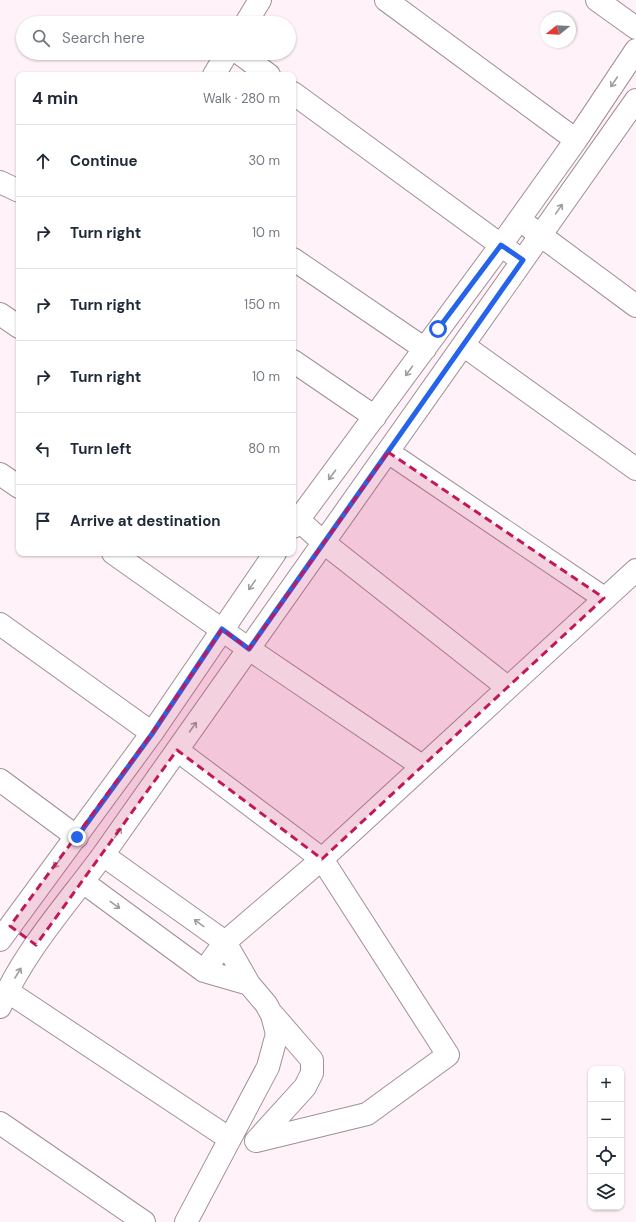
<!DOCTYPE html>
<meta charset="utf-8">
<style>
body{margin:0;font-family:"DM Sans",sans-serif;background:#f6f6f7;color:#1f2937}
.controls{position:absolute;right:12px;bottom:12px;display:grid;overflow:hidden;border-radius:8px;box-shadow:0 1px 3px #0004}
.controls button{width:36px;height:36px;display:grid;place-items:center;padding:0;border:0;border-bottom:1px solid #e0e1e3;background:#fff;color:#1f2937;font:20px sans-serif}
.compass{position:absolute;left:540px;top:12px;width:36px;height:36px;border-radius:50%;background:#fff;box-shadow:0 1px 3px #0004;rotate:252deg}
.stop{position:absolute;width:12px;height:12px;margin:-9px;border:3px solid #2563eb;border-radius:50%;background:#fff}
.stop.end{background:#2563eb;border-color:#fff;box-shadow:0 1px 4px #0008}
.list{margin:0;padding:0;list-style:none}
h2{display:flex;justify-content:space-between;align-items:center;height:52px;margin:0;padding:0 16px;font-size:17px}
h2 small{font-size:13px;font-weight:400;color:#747a83}
.list li{display:grid;grid-template-columns:26px 1fr auto;gap:12px;align-items:center;box-sizing:border-box;height:72px;padding:0 16px;border-top:1px solid #e0e1e3}
.list b{display:block;font-size:15px;white-space:nowrap}
.list em{font-size:13px;font-style:normal;color:#747a83}
.icon{flex:none;width:22px;height:22px;fill:none;stroke:currentColor;stroke-width:2;stroke-linecap:round;stroke-linejoin:round}
.map{position:relative;flex:none;width:636px;height:1222px;overflow:hidden}
.search{position:absolute;background:#fff;box-shadow:0 1px 3px #0004;left:16px;top:16px;width:280px;height:44px;display:flex;align-items:center;gap:10px;box-sizing:border-box;padding:0 14px;border-radius:22px;color:#747a83;font-size:15px}
.panel{position:absolute;background:#fff;box-shadow:0 1px 3px #0004;left:16px;top:72px;width:280px;height:484px;border-radius:8px}
.map>svg:first-child{display:block}
.lines{fill:none;stroke-linecap:round;stroke-linejoin:round}
.minor-casing{stroke:#a18e98;stroke-width:24}
.minor{stroke:#fff;stroke-width:22}
.oneway{stroke:#9f9c9d}
.route{stroke:#2563eb;stroke-width:5}
.marked{fill:#c2185b;fill-opacity:0.2;stroke:#c2185b;stroke-width:3;stroke-dasharray:8 5;stroke-linejoin:round}
</style>
<div class="map">
<svg width="636" height="1222" viewBox="0 0 636 1222">
<rect width="100%" height="100%" fill="#fff3f9"/>
<g class="lines">
<g class="minor-casing">
<path id="minor" d="M 386,0 L 576,140
M 597,0 L 636,28
M 246,23 L 260,0
M 239,53 L 269,75
M 214,75 L 227,53
M 293,93 L 513,254
M 0,182 L 19,191
M 528,226 L 636,306
M 293,259 L 425,349
M 0,314 L 19,327
M 463,345 L 636,469
M 293,361 L 375,417
M 388,452 L 604,598
M 0,474 L 19,487
M 293,515 L 323,542 L 507,687
M 293,527 L 501,245 L 576,140 L 636,50
M 113,553 L 249,649 L 422,766
M 0,624 L 152,733
M 177,750 L 322,859 L 448,1055 L 367,1114 L 256,1141
M 0,780 L 77,837
M 103,855 L 225,942 L 249,984 L 266,1004 L 272,1015 L 277,1034 L 268,1067 L 186,1222
M 83,882 L 204,971 L 249,984
M 0,940 L 152,733 L 275,553
M 204,971 L 225,942 L 322,859 L 636,570
M 7,991 L 230,1139
M 0,1007 C 24,951 67,904 103,855 L 636,100
M 0,1123 L 144,1222
M 256,1141 L 305,1087 L 312,1073 L 312,1060 L 273,1015"/>
</g>
<use href="#minor" class="minor"/>
</g>
<defs><path id="oneway-shaft" d="M-6 0H5M1.5-3L5.5 0L1.5 3" fill="none" stroke-width="1.6" stroke-linecap="round" stroke-linejoin="round"/></defs>
<g class="oneway">
<use href="#oneway-shaft" transform="translate(614 82) rotate(124)"/>
<use href="#oneway-shaft" transform="translate(559 209) rotate(-55)"/>
<use href="#oneway-shaft" transform="translate(409 371) rotate(126)"/>
<use href="#oneway-shaft" transform="translate(332 475) rotate(127)"/>
<use href="#oneway-shaft" transform="translate(252 585) rotate(125)"/>
<use href="#oneway-shaft" transform="translate(193 727) rotate(-55)"/>
<use href="#oneway-shaft" transform="translate(118 833) rotate(-55)"/>
<use href="#oneway-shaft" transform="translate(57 863) rotate(127)"/>
<use href="#oneway-shaft" transform="translate(115 905) rotate(36)"/>
<use href="#oneway-shaft" transform="translate(199 923) rotate(-144)"/>
<use href="#oneway-shaft" transform="translate(18 973) rotate(-59)"/>
</g>
<g class="lines">
<path class="route" d="M 77,837 L 152,734 L 222,629 L 249,649 L 523,260 L 501,245 L 438,329"/>
</g>
<path class="marked" d="M 388,452 L 604,598 L 322,859 L 177,750 L 36,945 L 10,926 L 152,733 L 222,629 L 249,649 Z"/>
</svg>
<div class="controls">
<button>+</button>
<button>−</button>
<button><svg class="icon" aria-label="locate" viewBox="0 0 24 24"><circle cx="12" cy="12" r="6"/><path d="M12 2v4M12 18v4M2 12h4M18 12h4"/></svg></button>
<button><svg class="icon" aria-label="layers" viewBox="0 0 24 24"><path d="M12 4l9 5-9 5-9-5zM3 14l9 5 9-5"/></svg></button>
</div>
<svg class="compass" viewBox="-18 -18 36 36"><path d="M0-13l5 13h-10z" fill="#e53935"/><path d="M0 13l5-13h-10z" fill="#747a83"/></svg>
<div class="stop" style="left:438px;top:329px"></div>
<div class="stop end" style="left:77px;top:837px"></div>
<div class="search"><svg class="icon" aria-label="search" viewBox="0 0 24 24"><circle cx="10" cy="10" r="6"/><path d="M15 15l6 6"/></svg>Search here</div>
<section class="panel">
<h2>4 min<small>Walk · 280 m</small></h2>
<ul class="list">
<li><svg class="icon" aria-label="ahead" viewBox="0 0 24 24"><path d="M12 20V5M6 11l6-6 6 6"/></svg><div><b>Continue</b></div><em>30 m</em></li>
<li><svg class="icon" aria-label="right" viewBox="0 0 24 24"><path d="M7 20v-9h11M14 6l5 5-5 5"/></svg><div><b>Turn right</b></div><em>10 m</em></li>
<li><svg class="icon" aria-label="right" viewBox="0 0 24 24"><path d="M7 20v-9h11M14 6l5 5-5 5"/></svg><div><b>Turn right</b></div><em>150 m</em></li>
<li><svg class="icon" aria-label="right" viewBox="0 0 24 24"><path d="M7 20v-9h11M14 6l5 5-5 5"/></svg><div><b>Turn right</b></div><em>10 m</em></li>
<li><svg class="icon" aria-label="left" viewBox="0 0 24 24"><path d="M17 20v-9H6M10 6l-5 5 5 5"/></svg><div><b>Turn left</b></div><em>80 m</em></li>
<li><svg class="icon" aria-label="arrive" viewBox="0 0 24 24"><path d="M6 21V4h12l-3 4 3 4H6"/></svg><div><b>Arrive at destination</b></div></li>
</ul>
</section>
</div>
